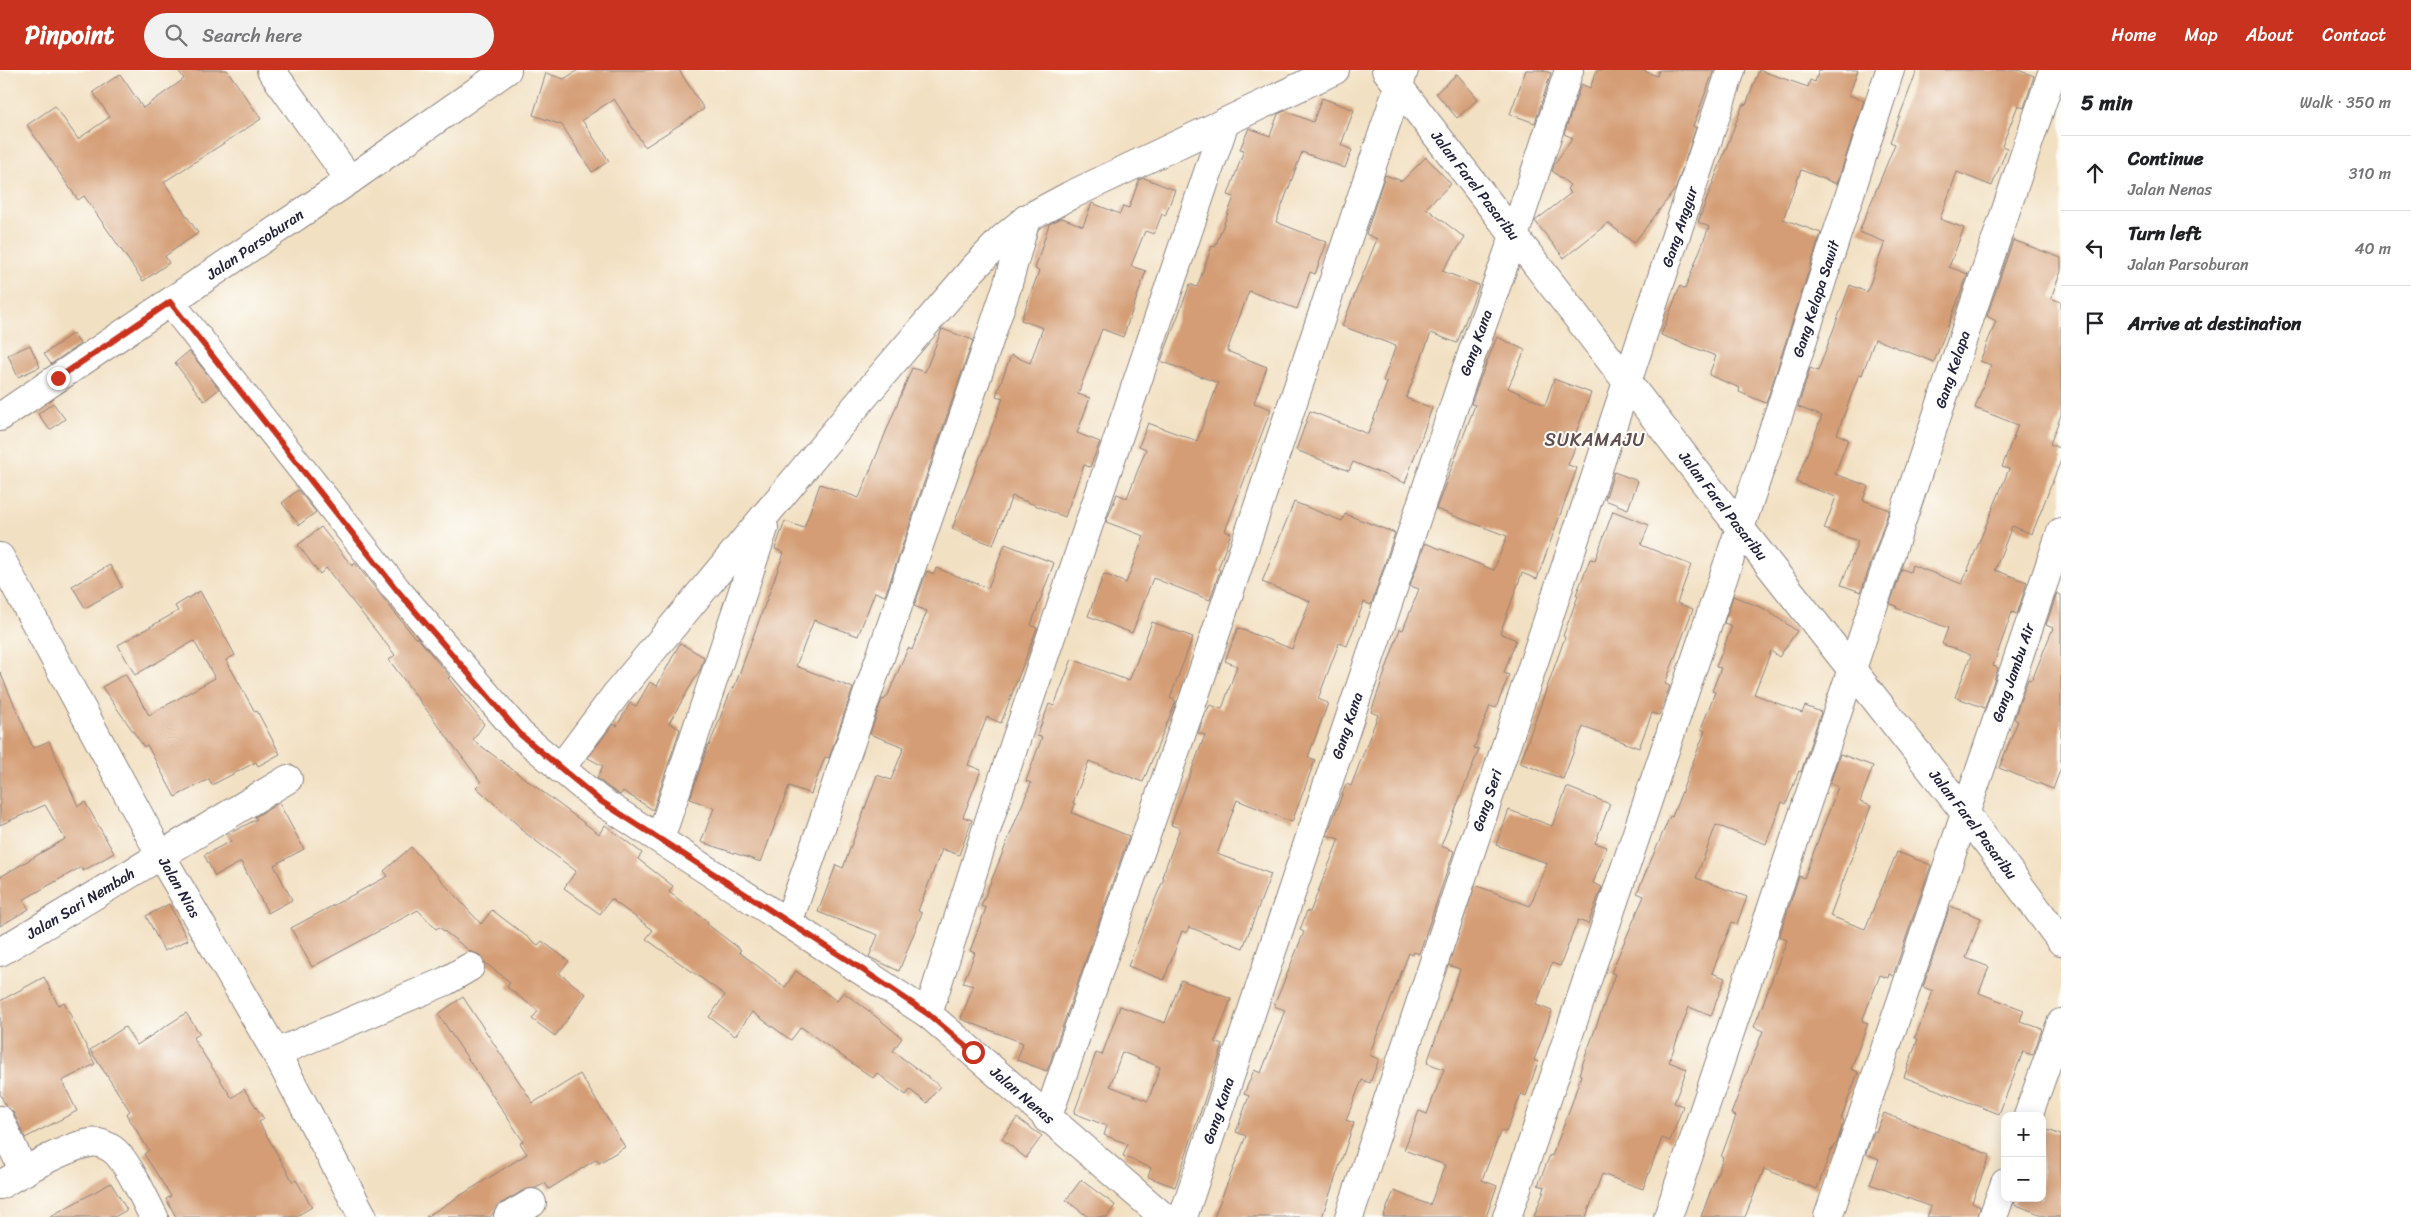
<!DOCTYPE html>
<meta charset="utf-8">
<style>
body{margin:0;font-family:Sriracha,sans-serif;background:#f2f2f2;color:#202124}
.controls{position:absolute;right:15px;bottom:15px;display:grid;overflow:hidden;border-radius:10px;box-shadow:0 2px 12px #0003}
.controls button{width:45px;height:45px;display:grid;place-items:center;padding:0;border:0;border-bottom:1px solid #e0e0e0;background:#fff;color:#202124;font:25px sans-serif}
.stop{position:absolute;width:15px;height:15px;margin:-11px;border:4px solid #c8321e;border-radius:50%;background:#fff}
.stop.end{background:#c8321e;border-color:#fff;box-shadow:0 1px 5px #0008}
.list{margin:0;padding:0;list-style:none}
h2{display:flex;justify-content:space-between;align-items:center;height:65px;margin:0;padding:0 20px;font-size:21px}
h2 small{font-size:16px;font-weight:400;color:#757577}
.list li{display:grid;grid-template-columns:32px 1fr auto;gap:15px;align-items:center;box-sizing:border-box;height:75px;padding:0 20px;border-top:1px solid #e0e0e0}
.list b{display:block;font-size:19px;white-space:nowrap}
.list p{margin:0;font-size:16px;white-space:nowrap;color:#757577}
.list em{font-size:16px;font-style:normal;color:#757577}
.icon{flex:none;width:28px;height:28px;fill:none;stroke:currentColor;stroke-width:2;stroke-linecap:round;stroke-linejoin:round}
.map{position:relative;flex:none;width:2061px;height:1147px;overflow:hidden}
header{display:flex;align-items:center;gap:30px;box-sizing:border-box;height:70px;padding:0 25px;background:#c8321e;color:#fff}
header strong{font-size:24px}
nav{display:flex;gap:28px;margin-inline-start:auto;font-size:18px}
.search{width:350px;height:45px;background:#f2f2f2;display:flex;align-items:center;gap:12px;box-sizing:border-box;padding:0 18px;border-radius:28px;color:#757577;font-size:19px}
main{display:flex}
aside{flex:1;background:#fff}
.map>svg:first-child{display:block}
.building{fill:#d49d74;fill-rule:evenodd}
.lines{fill:none;stroke-linecap:round;stroke-linejoin:round}
.street-casing{stroke:#8a817e;stroke-width:30}
.secondary-casing{stroke:#8a817e;stroke-width:30}
.street{stroke:#fff;stroke-width:28}
.secondary{stroke:#fff;stroke-width:28}
.route{stroke:#c8321e;stroke-width:6}
.labels{text-anchor:middle;dominant-baseline:central;stroke-width:4;stroke-linejoin:round;paint-order:stroke}
.street-label{font-size:15px;fill:#22223b;stroke:#fdfcf7}
.quarter-label{font-size:18px;letter-spacing:1px;fill:#604d4f;stroke:#fdfcf7}
</style>
<header>
<strong>Pinpoint</strong>
<div class="search"><svg class="icon" aria-label="search" viewBox="0 0 24 24"><circle cx="10" cy="10" r="6"/><path d="M15 15l6 6"/></svg>Search here</div>
<nav><a>Home</a><a>Map</a><a>About</a><a>Contact</a></nav>
</header>
<main>
<div class="map">
<svg width="2061" height="1147" viewBox="0 0 2061 1147">
<rect width="100%" height="100%" fill="#fdfcf7"/>
<filter id="ink" filterUnits="userSpaceOnUse"><feTurbulence type="fractalNoise" baseFrequency=".02" numOctaves="2"/><feDisplacementMap in="SourceGraphic" scale="10" xChannelSelector="R" yChannelSelector="G"/><feConvolveMatrix kernelMatrix="1 2 1 2 8 2 1 2 1" color-interpolation-filters="sRGB"/></filter>
<filter id="wash" filterUnits="userSpaceOnUse"><feTurbulence type="fractalNoise" baseFrequency=".0096" numOctaves="4" result="noise"/><feDisplacementMap in="SourceGraphic" scale="20" xChannelSelector="R" yChannelSelector="G"/><feGaussianBlur stdDeviation="1.12" result="paint"/><feColorMatrix in="noise" values="0 0 0 0 0 0 0 0 0 0 0 0 0 0 0 0 0 1.4 0 .05"/><feComposite in="paint" operator="in"/></filter>
<g filter="url(#wash)">
<rect width="100%" height="100%" fill="#f2e0c2"/>
<g id="blocks">
<path class="building" d="M 178,0 L 227,0 L 261,49 L 164,112 L 198,163 L 165,186 L 169,193 L 143,211 L 84,126 L 78,130 L 27,55 L 55,36 L 78,69 L 110,47 L 93,22 L 120,4 L 143,38 L 184,9 Z
M 578,0 L 679,0 L 704,39 L 645,77 L 614,29 L 582,50 L 609,91 L 592,102 L 562,55 L 533,45 L 546,3 L 564,9 Z
M 1526,0 L 1542,0 L 1551,3 L 1535,53 L 1510,44 Z
M 1597,0 L 1642,0 L 1657,6 L 1659,0 L 1714,0 L 1693,56 L 1696,58 L 1676,118 L 1634,173 L 1608,153 L 1564,188 L 1535,151 L 1571,123 L 1567,119 L 1570,115 L 1552,101 L 1555,93 L 1573,68 L 1564,64 L 1581,14 L 1590,18 Z
M 1759,0 L 1808,17 L 1810,10 L 1815,12 L 1819,0 L 1858,0 L 1849,25 L 1864,31 L 1837,114 L 1801,100 L 1783,149 L 1821,163 L 1766,333 L 1739,322 L 1740,318 L 1709,305 L 1716,286 L 1661,265 L 1680,216 L 1685,219 L 1709,157 L 1698,152 L 1743,34 L 1746,35 Z
M 1917,0 L 2018,0 L 2034,6 L 2024,38 L 2018,35 L 2002,76 L 2007,78 L 1992,116 L 1957,102 L 1940,149 L 1964,158 L 1949,197 L 1968,204 L 1934,292 L 1875,269 L 1862,305 L 1859,304 L 1837,364 L 1848,369 L 1835,404 L 1868,416 L 1863,430 L 1889,440 L 1861,522 L 1841,515 L 1858,471 L 1824,459 L 1836,427 L 1796,412 L 1822,346 L 1798,337 L 1810,298 L 1818,301 L 1850,215 L 1867,222 L 1885,172 L 1859,162 L 1895,74 L 1890,72 Z
M 1457,4 L 1478,29 L 1457,48 L 1436,23 Z
M 1322,28 L 1354,40 L 1341,75 L 1352,80 L 1345,98 L 1302,82 L 1276,152 L 1327,172 L 1315,204 L 1310,202 L 1297,239 L 1249,221 L 1227,281 L 1267,297 L 1254,333 L 1271,339 L 1225,461 L 1231,463 L 1218,499 L 1220,500 L 1210,530 L 1153,508 L 1132,563 L 1088,546 L 1104,504 L 1126,513 L 1144,466 L 1106,452 L 1117,424 L 1127,428 L 1146,379 L 1139,376 L 1148,353 L 1197,371 L 1218,313 L 1161,291 L 1190,214 L 1197,217 L 1212,176 L 1215,177 L 1234,127 L 1228,125 L 1244,80 L 1240,79 L 1249,58 L 1270,66 L 1278,44 L 1285,41 L 1313,52 Z
M 1426,87 L 1451,114 L 1426,138 L 1465,168 L 1442,201 L 1479,215 L 1457,273 L 1431,263 L 1406,328 L 1432,338 L 1405,413 L 1353,392 L 1349,401 L 1296,380 L 1310,341 L 1368,364 L 1387,313 L 1383,311 L 1396,276 L 1342,256 L 1377,169 L 1366,164 L 1385,105 L 1402,111 Z
M 1144,108 L 1175,120 L 1165,146 L 1162,144 L 1154,164 L 1145,161 L 1131,196 L 1146,201 L 1123,267 L 1102,259 L 1078,324 L 1090,328 L 1077,363 L 1100,372 L 1090,397 L 1084,395 L 1065,447 L 1012,426 L 993,475 L 952,459 L 1003,328 L 996,326 L 1011,285 L 1030,293 L 1043,258 L 1021,250 L 1039,201 L 1035,199 L 1049,154 L 1062,148 L 1083,156 L 1092,133 L 1120,144 L 1123,136 L 1129,138 L 1139,110 Z
M 2013,170 L 2061,188 L 2061,201 L 2051,228 L 2061,232 L 2061,345 L 2050,374 L 2061,379 L 2061,390 L 2032,464 L 2012,456 L 1995,500 L 2027,512 L 2017,544 L 2012,542 L 1993,596 L 1998,598 L 1985,638 L 1955,627 L 1971,585 L 1942,574 L 1948,558 L 1896,538 L 1897,536 L 1890,534 L 1902,499 L 1910,502 L 1912,495 L 1962,514 L 2009,399 L 2002,397 L 2018,355 L 1975,338 L 1991,295 L 1980,291 L 1996,251 L 1987,246 Z
M 942,259 L 973,270 L 885,526 L 875,522 L 858,566 L 814,550 L 796,596 L 853,618 L 829,688 L 825,687 L 811,724 L 789,716 L 761,792 L 701,772 L 714,738 L 690,729 L 708,675 L 709,676 L 732,618 L 734,618 L 784,483 L 775,479 L 785,451 L 804,458 L 820,414 L 859,428 L 912,298 L 925,302 Z
M 73,263 L 80,274 L 51,294 L 44,284 Z
M 1497,267 L 1525,280 L 1508,318 L 1545,335 L 1554,309 L 1591,323 L 1572,373 L 1576,375 L 1568,395 L 1577,398 L 1537,509 L 1522,503 L 1500,563 L 1516,570 L 1504,603 L 1509,605 L 1496,638 L 1490,636 L 1474,678 L 1479,679 L 1441,776 L 1454,781 L 1419,884 L 1414,882 L 1413,885 L 1409,883 L 1369,985 L 1379,989 L 1370,1013 L 1362,1010 L 1346,1050 L 1354,1053 L 1322,1147 L 1214,1147 L 1246,1066 L 1236,1062 L 1249,1026 L 1244,1024 L 1254,1000 L 1261,1003 L 1285,940 L 1274,936 L 1304,862 L 1300,860 L 1307,841 L 1310,842 L 1339,769 L 1327,765 L 1346,714 L 1351,716 L 1378,645 L 1371,642 L 1400,559 L 1403,560 L 1419,519 L 1410,516 L 1425,473 L 1494,500 L 1507,466 L 1436,439 L 1475,335 L 1471,334 L 1478,314 Z
M 30,275 L 40,297 L 18,307 L 8,285 Z
M 189,281 L 219,319 L 204,331 L 175,293 Z
M 53,333 L 65,349 L 50,360 L 38,344 Z
M 1614,402 L 1638,411 L 1628,439 L 1605,430 Z
M 298,420 L 316,442 L 299,455 L 282,433 Z
M 1294,432 L 1342,451 L 1345,444 L 1395,463 L 1371,535 L 1364,532 L 1347,576 L 1339,573 L 1318,629 L 1328,633 L 1308,687 L 1315,690 L 1292,752 L 1237,730 L 1217,784 L 1271,804 L 1243,878 L 1189,857 L 1186,863 L 1182,861 L 1164,910 L 1128,896 L 1164,808 L 1162,807 L 1180,758 L 1171,755 L 1205,665 L 1198,663 L 1206,642 L 1210,635 L 1222,639 L 1237,596 L 1225,591 L 1238,558 L 1292,579 L 1310,531 L 1262,512 Z
M 1613,441 L 1649,455 L 1641,475 L 1691,495 L 1677,533 L 1693,539 L 1665,614 L 1670,616 L 1659,645 L 1652,643 L 1639,678 L 1583,657 L 1563,709 L 1520,693 L 1565,567 L 1563,566 L 1578,526 L 1576,525 L 1590,489 L 1595,490 Z
M 321,457 L 352,496 L 355,493 L 416,569 L 417,567 L 450,607 L 448,608 L 484,654 L 473,670 L 599,764 L 605,755 L 642,783 L 638,789 L 673,816 L 669,822 L 708,852 L 707,854 L 741,880 L 739,882 L 785,917 L 796,901 L 837,931 L 843,922 L 869,941 L 902,968 L 893,981 L 940,1016 L 927,1033 L 910,1020 L 906,1025 L 877,1003 L 873,1008 L 801,957 L 791,970 L 752,942 L 735,966 L 709,947 L 725,925 L 646,869 L 653,860 L 611,829 L 600,844 L 564,818 L 576,801 L 520,759 L 521,758 L 476,717 L 481,712 L 389,590 L 395,585 L 326,498 L 320,504 L 298,475 Z
M 1005,474 L 1054,493 L 1031,555 L 1037,558 L 1001,653 L 987,647 L 968,695 L 981,700 L 963,747 L 972,750 L 959,785 L 942,779 L 918,841 L 922,843 L 899,901 L 869,887 L 878,865 L 818,842 L 836,795 L 843,798 L 877,705 L 891,710 L 904,677 L 870,664 L 882,629 L 884,630 L 888,625 L 908,578 L 912,580 L 927,541 L 914,536 L 927,501 L 934,504 L 936,498 L 988,518 Z
M 110,495 L 122,517 L 85,538 L 72,516 Z
M 200,521 L 235,585 L 226,590 L 255,642 L 257,641 L 280,684 L 258,696 L 256,692 L 212,715 L 209,709 L 175,727 L 147,675 L 144,677 L 102,617 L 125,604 L 149,645 L 215,608 L 194,571 L 135,605 L 118,575 L 178,541 L 175,536 Z
M 2057,523 L 2061,525 L 2061,698 L 2053,719 L 1999,698 L 2018,651 L 2014,649 L 2028,609 L 2032,610 L 2053,558 L 2046,555 Z
M 1733,526 L 1765,539 L 1797,561 L 1779,587 L 1771,581 L 1754,624 L 1802,643 L 1805,636 L 1821,642 L 1801,702 L 1799,701 L 1786,734 L 1782,732 L 1766,774 L 1716,755 L 1696,808 L 1747,827 L 1737,854 L 1732,852 L 1712,903 L 1725,908 L 1711,946 L 1689,937 L 1669,992 L 1687,999 L 1674,1033 L 1683,1036 L 1670,1071 L 1662,1068 L 1643,1119 L 1602,1104 L 1586,1147 L 1534,1147 L 1545,1117 L 1538,1115 L 1550,1085 L 1552,1086 L 1570,1039 L 1581,1005 L 1579,1004 L 1615,904 L 1611,903 L 1644,826 L 1637,823 L 1670,746 L 1672,747 L 1705,661 L 1701,659 L 1715,622 L 1712,621 L 1721,598 L 1716,597 L 1732,556 L 1724,553 Z
M 1152,552 L 1193,567 L 1170,628 L 1176,631 L 1143,712 L 1089,691 L 1073,733 L 1075,734 L 1072,743 L 1129,766 L 1047,1001 L 1017,990 L 1023,973 L 961,949 L 973,916 L 963,913 L 975,883 L 970,881 L 986,838 L 981,836 L 1031,713 L 1026,711 L 1042,667 L 1037,666 L 1049,634 L 1054,636 L 1072,589 L 1129,611 Z
M 680,573 L 704,587 L 701,598 L 669,653 L 680,659 L 653,740 L 623,721 L 620,725 L 608,717 L 597,708 L 603,696 L 588,688 L 613,654 L 617,656 L 630,633 L 636,636 L 650,612 L 657,616 Z
M 0,602 L 33,678 L 49,671 L 78,736 L 85,732 L 114,783 L 83,801 L 81,797 L 23,830 L 29,839 L 0,856 L 0,807 L 65,769 L 45,735 L 0,755 Z
M 1840,684 L 1873,696 L 1860,732 L 1871,736 L 1830,846 L 1865,859 L 1897,782 L 1931,795 L 1893,906 L 1889,904 L 1888,908 L 1880,905 L 1862,951 L 1868,953 L 1851,999 L 1858,1002 L 1841,1049 L 1844,1050 L 1837,1073 L 1831,1080 L 1817,1119 L 1764,1099 L 1745,1147 L 1701,1147 L 1723,1088 L 1721,1087 L 1736,1046 L 1731,1044 L 1763,961 L 1754,957 L 1787,870 L 1779,867 L 1799,806 L 1804,808 L 1838,717 L 1830,713 Z
M 1567,717 L 1610,734 L 1595,773 L 1607,777 L 1593,813 L 1602,817 L 1588,854 L 1578,850 L 1560,896 L 1552,893 L 1536,935 L 1552,941 L 1534,990 L 1538,992 L 1526,1026 L 1521,1024 L 1506,1062 L 1501,1060 L 1482,1110 L 1497,1116 L 1486,1147 L 1383,1147 L 1394,1121 L 1430,1135 L 1445,1095 L 1404,1080 L 1419,1041 L 1427,1044 L 1444,999 L 1427,993 L 1460,899 L 1448,895 L 1475,815 L 1530,836 L 1547,793 L 1496,775 L 1509,740 L 1552,756 Z
M 279,733 L 304,779 L 274,795 L 292,830 L 268,843 L 241,792 L 215,806 L 204,785 L 231,771 L 227,765 L 257,749 L 255,747 Z
M 411,777 L 481,854 L 492,840 L 538,875 L 542,871 L 569,891 L 559,903 L 586,924 L 555,966 L 532,949 L 538,941 L 507,917 L 510,912 L 484,892 L 478,884 L 471,882 L 439,857 L 436,859 L 418,840 L 312,897 L 291,858 L 388,806 L 384,801 Z
M 169,834 L 188,870 L 164,881 L 146,846 Z
M 1950,836 L 1981,848 L 1966,888 L 1989,897 L 1979,923 L 2024,940 L 2020,951 L 2042,959 L 2033,985 L 2023,982 L 1999,1044 L 1904,1007 L 1918,969 L 1915,968 L 1933,921 L 1923,917 Z
M 44,907 L 58,935 L 64,932 L 95,994 L 62,1011 L 77,1041 L 25,1068 L 14,1043 L 6,1036 L 0,1024 L 0,931 Z
M 1181,910 L 1231,929 L 1215,972 L 1223,975 L 1175,1117 L 1148,1107 L 1151,1098 L 1123,1086 L 1128,1074 L 1104,1065 L 1107,1056 L 1074,1043 L 1096,983 L 1102,985 L 1120,936 L 1165,953 ZM 1122,982 L 1160,997 L 1148,1031 L 1110,1016 Z
M 463,927 L 533,1033 L 580,1004 L 625,1077 L 599,1093 L 597,1089 L 549,1119 L 545,1113 L 536,1118 L 524,1120 L 500,1134 L 490,1147 L 426,1147 L 527,1084 L 520,1073 L 523,1071 L 438,944 Z
M 186,943 L 200,964 L 193,968 L 232,1028 L 244,1019 L 264,1049 L 259,1052 L 293,1112 L 296,1110 L 312,1137 L 295,1147 L 176,1147 L 166,1129 L 171,1126 L 144,1084 L 149,1080 L 126,1044 L 130,1041 L 90,980 L 125,957 L 137,975 Z
M 1884,1043 L 1990,1085 L 1972,1132 L 1980,1136 L 1978,1147 L 1927,1147 L 1931,1137 L 1870,1114 L 1879,1089 L 1866,1084 L 1874,1061 L 1876,1062 Z
M 1017,1048 L 1042,1066 L 1026,1088 L 1002,1069 Z
M 2042,1058 L 2061,1065 L 2061,1147 L 2047,1147 L 2014,1134 L 2016,1128 L 2042,1128 Z
M 1081,1110 L 1115,1135 L 1107,1147 L 1088,1147 L 1066,1130 Z
M 111,1113 L 127,1140 L 114,1147 L 49,1147 Z"/>
</g>
</g>
<g filter="url(#ink)">
<use href="#blocks" fill-opacity="0" stroke="#8a817e" stroke-width="1"/>
<g class="lines">
<g class="street-casing">
<g id="street">
<path d="M 271,0 L 350,110"/>
<path id="s1" d="M 170,232 L 397,520 L 521,665 L 599,730 L 928,944 L 1164,1147"/>
<path id="s2" d="M 0,347 L 350,110 L 507,0"/>
<path id="s3" d="M 0,487 L 160,784 L 276,983 L 363,1147"/>
<path d="M 560,699 L 617,623 L 883,304 L 973,199 L 1003,168 L 1026,149 L 1069,126 L 1335,0"/>
<path d="M 660,769 L 764,458"/>
<path d="M 788,853 L 960,357 L 1007,217 L 1026,149"/>
<path id="s4" d="M 0,882 L 288,709"/>
<path d="M 928,944 L 997,726 L 1225,52"/>
<path d="M 276,983 L 446,911 L 470,897"/>
<path d="M 2028,1046 L 2061,953"/>
<path d="M 1047,1049 L 1195,625 L 1404,0"/>
<path d="M 0,1050 L 24,1102"/>
<path d="M 0,1115 C 23,1102 65,1077 90,1073 C 97,1071 106,1075 112,1079 C 128,1090 144,1129 154,1147"/>
<path d="M 508,1147 L 532,1133"/>
<path id="s5" d="M 1183,1147 L 1463,309 L 1514,166 L 1569,0"/>
<path id="s6" d="M 1349,1147 C 1473,764 1607,383 1731,0"/>
<path id="s7" d="M 1507,1147 L 1784,328 L 1890,0"/>
<path id="s8" d="M 1668,1147 L 2053,0"/>
<path id="s9" d="M 1828,1147 L 2061,462"/>
<path d="M 1993,1147 L 2005,1113"/>
</g>
</g>
<g class="secondary-casing">
<g id="secondary">
<path id="s10" d="M 1386,0 L 1740,458 L 1966,744 L 2061,871"/>
</g>
</g>
<use href="#street" class="street"/>
<use href="#secondary" class="secondary"/>
</g>
</g>
<g class="lines" filter="url(#ink)">
<path class="route" d="M 58,308 L 170,232 L 397,520 L 521,665 L 599,730 L 860,898 L 928,944 L 973,982"/>
</g>
<g class="labels">
<g class="street-label">
<text stroke="none"><textPath href="#s10" startOffset="146">Jalan Farel Pasaribu</textPath></text>
<text stroke="none"><textPath href="#s6" startOffset="1044">Gang Anggur</textPath></text>
<text stroke="none"><textPath href="#s2" startOffset="308">Jalan Parsoburan</textPath></text>
<text stroke="none"><textPath href="#s7" startOffset="969">Gang Kelapa Sawit</textPath></text>
<text stroke="none"><textPath href="#s5" startOffset="922">Gang Kana</textPath></text>
<text stroke="none"><textPath href="#s8" startOffset="894">Gang Kelapa</textPath></text>
<text stroke="none"><textPath href="#s10" startOffset="551">Jalan Farel Pasaribu</textPath></text>
<text stroke="none"><textPath href="#s9" startOffset="575">Gang Jambu Air</textPath></text>
<text stroke="none"><textPath href="#s5" startOffset="518">Gang Kana</textPath></text>
<text stroke="none"><textPath href="#s6" startOffset="439">Gang Seri</textPath></text>
<text stroke="none"><textPath href="#s10" startOffset="956">Jalan Farel Pasaribu</textPath></text>
<text stroke="none"><textPath href="#s3" startOffset="376">Jalan Nias</textPath></text>
<text stroke="none"><textPath href="#s4" startOffset="94">Jalan Sari Nembah</textPath></text>
<text stroke="none"><textPath href="#s1" startOffset="1176">Jalan Nenas</textPath></text>
<text stroke="none"><textPath href="#s5" startOffset="112">Gang Kana</textPath></text>
</g>
<g class="quarter-label">
<text x="1595" y="370">SUKAMAJU</text>
</g>
</g>
</svg>
<div class="controls">
<button>+</button>
<button>−</button>
</div>
<div class="stop" style="left:973px;top:982px"></div>
<div class="stop end" style="left:58px;top:308px"></div>
</div>
<aside>
<h2>5 min<small>Walk · 350 m</small></h2>
<ul class="list">
<li><svg class="icon" aria-label="ahead" viewBox="0 0 24 24"><path d="M12 20V5M6 11l6-6 6 6"/></svg><div><b>Continue</b><p>Jalan Nenas</p></div><em>310 m</em></li>
<li><svg class="icon" aria-label="left" viewBox="0 0 24 24"><path d="M17 20v-9H6M10 6l-5 5 5 5"/></svg><div><b>Turn left</b><p>Jalan Parsoburan</p></div><em>40 m</em></li>
<li><svg class="icon" aria-label="arrive" viewBox="0 0 24 24"><path d="M6 21V4h12l-3 4 3 4H6"/></svg><div><b>Arrive at destination</b></div></li>
</ul>
</aside>
</main>
